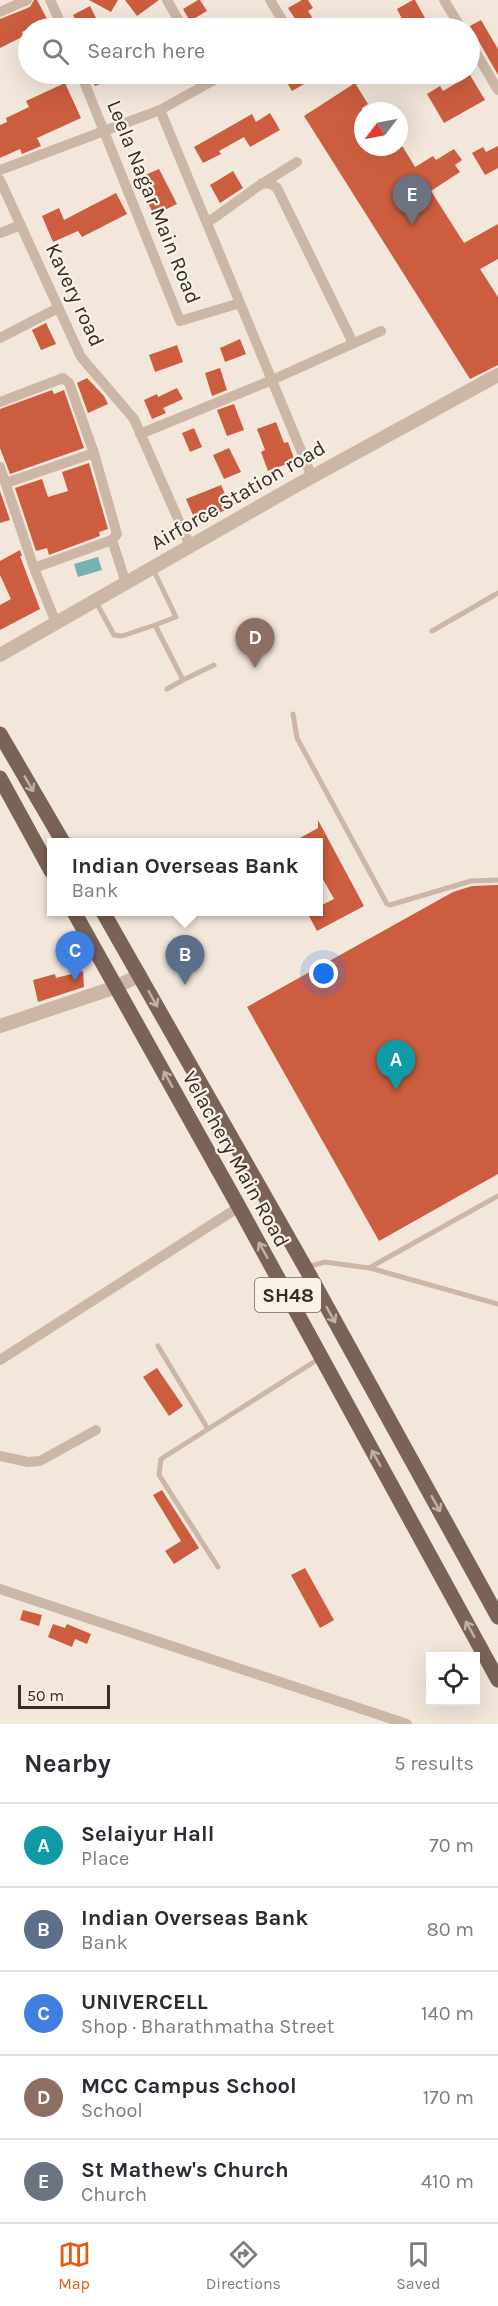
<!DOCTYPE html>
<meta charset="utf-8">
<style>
body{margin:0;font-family:Karla,sans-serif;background:#f2f2f3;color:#2b2b33}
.controls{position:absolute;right:18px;bottom:18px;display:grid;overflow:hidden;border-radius:0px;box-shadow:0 6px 24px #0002}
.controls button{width:54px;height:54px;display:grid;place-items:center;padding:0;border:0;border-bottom:2px solid #e1e1e2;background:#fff;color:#2b2b33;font:30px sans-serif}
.compass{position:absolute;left:354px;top:102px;width:54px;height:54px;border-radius:50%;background:#fff;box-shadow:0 6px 24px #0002;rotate:238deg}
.scale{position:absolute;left:18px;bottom:15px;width:92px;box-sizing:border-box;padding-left:6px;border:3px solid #382c27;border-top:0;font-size:16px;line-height:21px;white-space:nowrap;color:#382c27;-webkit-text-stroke:4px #faf1e7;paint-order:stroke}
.you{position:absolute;left:324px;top:974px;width:21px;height:21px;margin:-15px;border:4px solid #fff;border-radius:50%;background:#1a73e8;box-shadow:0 0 0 9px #1a73e833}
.badge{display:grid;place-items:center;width:39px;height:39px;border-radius:50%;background:#ea580c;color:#fff;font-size:20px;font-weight:700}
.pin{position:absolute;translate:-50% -50px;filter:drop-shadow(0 2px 3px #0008)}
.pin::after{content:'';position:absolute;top:32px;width:21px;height:18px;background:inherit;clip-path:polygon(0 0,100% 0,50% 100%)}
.popup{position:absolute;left:47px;top:838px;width:276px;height:78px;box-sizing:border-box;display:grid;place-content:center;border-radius:0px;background:#fff;filter:drop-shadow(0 2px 4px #0005);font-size:20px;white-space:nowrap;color:#7c7c81}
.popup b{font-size:22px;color:#2b2b33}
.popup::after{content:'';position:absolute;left:50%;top:100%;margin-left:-12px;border:12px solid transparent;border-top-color:#fff}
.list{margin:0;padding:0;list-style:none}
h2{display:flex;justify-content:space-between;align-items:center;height:78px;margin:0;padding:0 24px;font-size:26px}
h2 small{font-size:20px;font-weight:400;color:#7c7c81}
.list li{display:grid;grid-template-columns:39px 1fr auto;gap:18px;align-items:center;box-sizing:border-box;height:84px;padding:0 24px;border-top:2px solid #e1e1e2}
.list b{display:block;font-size:22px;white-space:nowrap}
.list p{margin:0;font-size:20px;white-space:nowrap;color:#7c7c81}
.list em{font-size:20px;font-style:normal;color:#7c7c81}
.icon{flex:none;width:33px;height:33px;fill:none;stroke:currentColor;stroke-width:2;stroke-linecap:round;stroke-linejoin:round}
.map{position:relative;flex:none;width:498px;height:1724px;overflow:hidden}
.search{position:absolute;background:#fff;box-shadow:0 6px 24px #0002;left:18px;right:18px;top:18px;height:66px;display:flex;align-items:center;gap:15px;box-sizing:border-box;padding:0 21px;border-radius:33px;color:#7c7c81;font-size:22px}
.sheet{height:498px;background:#fff}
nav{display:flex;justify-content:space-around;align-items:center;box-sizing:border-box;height:84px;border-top:2px solid #e1e1e2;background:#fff;font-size:16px;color:#7c7c81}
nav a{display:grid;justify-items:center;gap:3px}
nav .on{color:#ea580c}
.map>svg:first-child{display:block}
.water{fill:#78b1b2}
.building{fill:#cc5d3f}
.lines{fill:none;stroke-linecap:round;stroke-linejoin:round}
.service{stroke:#ccb6a6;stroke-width:5}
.minor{stroke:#ccb6a6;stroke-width:10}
.tertiary{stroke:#ccb6a6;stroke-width:14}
.primary{stroke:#7a6257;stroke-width:15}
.oneway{stroke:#c0b1a6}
.labels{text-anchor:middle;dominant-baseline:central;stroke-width:4.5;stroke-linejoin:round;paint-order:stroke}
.shield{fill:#faf1e7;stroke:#726761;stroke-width:1.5}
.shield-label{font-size:20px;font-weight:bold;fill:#382c27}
.street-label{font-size:21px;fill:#382c27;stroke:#faf1e7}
</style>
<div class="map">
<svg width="498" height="1724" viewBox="0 0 498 1724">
<rect width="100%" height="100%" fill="#f3e7db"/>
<path class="water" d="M 98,557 L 102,570 L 78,577 L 74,564 Z"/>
<path class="building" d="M 34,0 L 37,0 L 47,19 L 22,32 L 24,36 L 0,48 L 0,19 L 30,7 Z
M 89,0 L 118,0 L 111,12 Z
M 125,0 L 159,0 L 137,16 Z
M 198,0 L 200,0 L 207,11 L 190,21 L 183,9 Z
M 302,0 L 308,0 L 313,8 L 308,11 L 312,17 L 299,25 L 288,8 Z
M 413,0 L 415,0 L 425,18 L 406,27 L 397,9 Z
M 90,6 L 101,28 L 80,28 L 73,15 Z
M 481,20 L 498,49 L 498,75 L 470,26 Z
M 90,74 L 125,74 L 95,86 Z
M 282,74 L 300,74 L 306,83 L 292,91 Z
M 470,75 L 485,100 L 444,123 L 427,94 L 440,86 L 443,91 Z
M 65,83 L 81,118 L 37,138 L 41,146 L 22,154 L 20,149 L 0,158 L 0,125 L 7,122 L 6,118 L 29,107 L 26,101 Z
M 355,83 L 368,104 L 362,108 L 363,147 L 403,147 L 415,167 L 433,156 L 436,160 L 454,149 L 462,160 L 455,165 L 460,172 L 431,191 L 464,243 L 498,224 L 498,259 L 480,269 L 498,297 L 498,365 L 470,379 L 304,116 Z
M 270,113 L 280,130 L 250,147 L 244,137 L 219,151 L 221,154 L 203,163 L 194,147 L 252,114 L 256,122 Z
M 498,146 L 498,168 L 485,175 L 472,153 L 483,147 L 486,152 Z
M 159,169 L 177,204 L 154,215 L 136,179 Z
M 233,171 L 243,188 L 220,203 L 210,185 Z
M 116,193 L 127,214 L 82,237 L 78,231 L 53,242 L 42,216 L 59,208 L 64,220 Z
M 46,323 L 56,344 L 41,350 L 32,330 Z
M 240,339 L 246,354 L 225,362 L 220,348 Z
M 177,345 L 183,362 L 155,372 L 149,355 Z
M 220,368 L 227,390 L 212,396 L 205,373 Z
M 87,378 L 104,396 L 108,404 L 88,413 L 77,383 Z
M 177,388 L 183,399 L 163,408 L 166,413 L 152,419 L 144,400 L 157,394 L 158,397 Z
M 52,390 L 54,394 L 64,390 L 84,448 L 10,474 L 0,448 L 0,409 Z
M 234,404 L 244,430 L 227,436 L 217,410 Z
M 276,422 L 284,443 L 288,442 L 295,461 L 268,471 L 261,452 L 265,450 L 257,429 Z
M 194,428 L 202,447 L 190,452 L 182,433 Z
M 229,448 L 241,472 L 224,479 L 213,455 Z
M 89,463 L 108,529 L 99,532 L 100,536 L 49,555 L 47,548 L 36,551 L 15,488 L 42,479 L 48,497 L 68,491 L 62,472 Z
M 221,485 L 231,508 L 196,522 L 186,499 Z
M 0,491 L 10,520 L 0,523 Z
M 20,550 L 22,556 L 20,556 L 40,609 L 0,630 L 0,605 L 11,599 L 0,575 L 0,561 Z
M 318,820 L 364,906 L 317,931 L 307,912 L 318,912 L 318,907 L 334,899 L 318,870 L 318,843 L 291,843 L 318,828 Z
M 498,885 L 498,1174 L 379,1241 L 247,1007 L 453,892 L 472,886 Z
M 83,971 L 84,987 L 38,1002 L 33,980 L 55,974 L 56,978 Z
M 157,1368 L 183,1406 L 169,1416 L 143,1377 Z
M 162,1490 L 199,1548 L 174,1564 L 165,1551 L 181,1541 L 153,1495 Z
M 305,1568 L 334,1620 L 320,1628 L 291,1575 Z
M 23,1610 L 42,1615 L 39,1626 L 20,1620 Z
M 53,1624 L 65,1628 L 67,1624 L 91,1634 L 87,1644 L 75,1639 L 72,1647 L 48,1637 Z"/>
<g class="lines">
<path class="service" d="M 153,569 L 176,617 L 155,625 L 183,680 L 167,689
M 96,602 L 114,635 L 122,636 L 155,625
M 432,631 L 498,593
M 183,680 L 214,665
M 293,714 L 297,738 L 387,904 L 390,905 L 471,881 L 498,880
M 307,1267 L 325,1262 L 369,1268 L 498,1196
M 370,1268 L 498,1304
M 158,1346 L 208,1429
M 218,1567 L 159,1475 L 161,1459 L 320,1358"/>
<path class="minor" d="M 50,0 L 63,28
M 167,0 L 183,28
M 270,0 L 287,28
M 444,0 L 461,28
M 0,12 L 27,0
M 470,43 L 498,90
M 81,74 L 180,321 L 240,303
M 394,77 L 400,74
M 160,110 L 312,477
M 0,170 L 160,110 L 225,74
M 0,180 L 81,357 L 134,419 L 190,546
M 262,183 L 271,184 L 277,188 L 353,343
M 207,223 L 257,187 L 297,162
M 0,233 L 21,225
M 0,338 L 58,308
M 0,402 L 63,378 L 69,383 L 94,453 L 117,534 L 112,540 L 34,568
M 140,434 L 272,380 L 381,331
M 0,467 L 34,568 L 56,623
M 6,483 L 94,453
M 112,540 L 126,583
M 0,1360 L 239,1207
M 0,1456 L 28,1462 L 40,1461 L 96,1430
M 0,1589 L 407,1724"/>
<path class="tertiary" d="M 0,655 L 297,485 L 498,375
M 0,1026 L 116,987 L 140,975"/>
<path class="primary" d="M 0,734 L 63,842
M 0,778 L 51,871
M 74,912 L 239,1207 L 498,1680
M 103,912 L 305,1267 L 498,1617"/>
</g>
<defs><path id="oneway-shaft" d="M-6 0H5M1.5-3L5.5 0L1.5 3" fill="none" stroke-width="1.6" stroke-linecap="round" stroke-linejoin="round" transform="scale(1.5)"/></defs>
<g class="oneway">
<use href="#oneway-shaft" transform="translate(29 784) rotate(60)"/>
<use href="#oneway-shaft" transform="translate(153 999) rotate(61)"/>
<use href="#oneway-shaft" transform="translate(168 1079) rotate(-119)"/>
<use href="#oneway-shaft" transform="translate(263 1250) rotate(-119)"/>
<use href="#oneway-shaft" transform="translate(331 1315) rotate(61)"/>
<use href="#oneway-shaft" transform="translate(376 1458) rotate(-119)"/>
<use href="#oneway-shaft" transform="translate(436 1504) rotate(61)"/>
<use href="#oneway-shaft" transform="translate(470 1629) rotate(-119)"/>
</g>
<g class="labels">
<rect class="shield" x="255" y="1278" width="66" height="34" rx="4.5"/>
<g class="shield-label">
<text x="288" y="1295">SH48</text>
</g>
<g class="street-label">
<text transform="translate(154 202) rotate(68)">Leela Nagar Main Road</text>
<text transform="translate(75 295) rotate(65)">Kavery road</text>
<text transform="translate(238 495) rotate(-30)">Airforce Station road</text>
<text transform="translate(236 1159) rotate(61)">Velachery Main Road</text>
</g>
</g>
</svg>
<div class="controls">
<button><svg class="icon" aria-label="locate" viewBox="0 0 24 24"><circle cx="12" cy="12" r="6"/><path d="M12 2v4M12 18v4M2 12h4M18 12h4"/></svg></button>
</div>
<svg class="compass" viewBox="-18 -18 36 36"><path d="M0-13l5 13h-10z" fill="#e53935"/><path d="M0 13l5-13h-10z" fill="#7c7c81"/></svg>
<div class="scale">50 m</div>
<div class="you"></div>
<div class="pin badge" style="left:396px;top:1090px;background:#0f9aa8">A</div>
<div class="pin badge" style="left:185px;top:985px;background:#5c6f8a">B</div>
<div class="popup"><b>Indian Overseas Bank</b>Bank</div>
<div class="pin badge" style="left:75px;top:981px;background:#3f7fe0">C</div>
<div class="pin badge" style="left:255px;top:668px;background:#8d6e63">D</div>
<div class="pin badge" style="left:412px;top:225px;background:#6b7280">E</div>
<div class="search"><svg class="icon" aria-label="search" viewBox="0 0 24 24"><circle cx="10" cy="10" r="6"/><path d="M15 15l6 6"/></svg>Search here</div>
</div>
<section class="sheet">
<h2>Nearby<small>5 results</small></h2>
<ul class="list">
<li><span class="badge" style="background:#0f9aa8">A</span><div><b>Selaiyur Hall</b><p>Place</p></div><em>70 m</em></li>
<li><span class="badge" style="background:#5c6f8a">B</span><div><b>Indian Overseas Bank</b><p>Bank</p></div><em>80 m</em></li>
<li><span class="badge" style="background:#3f7fe0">C</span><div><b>UNIVERCELL</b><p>Shop · Bharathmatha Street</p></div><em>140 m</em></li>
<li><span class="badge" style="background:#8d6e63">D</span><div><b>MCC Campus School</b><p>School</p></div><em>170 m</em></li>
<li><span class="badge" style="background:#6b7280">E</span><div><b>St Mathew's Church</b><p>Church</p></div><em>410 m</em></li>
</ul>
</section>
<nav>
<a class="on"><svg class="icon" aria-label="map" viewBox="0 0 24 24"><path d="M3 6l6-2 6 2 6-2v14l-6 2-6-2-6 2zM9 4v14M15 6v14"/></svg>Map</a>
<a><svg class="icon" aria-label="directions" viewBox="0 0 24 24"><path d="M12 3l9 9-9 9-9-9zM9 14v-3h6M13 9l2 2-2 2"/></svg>Directions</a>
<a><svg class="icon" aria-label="saved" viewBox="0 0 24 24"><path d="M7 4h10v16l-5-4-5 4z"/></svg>Saved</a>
</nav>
